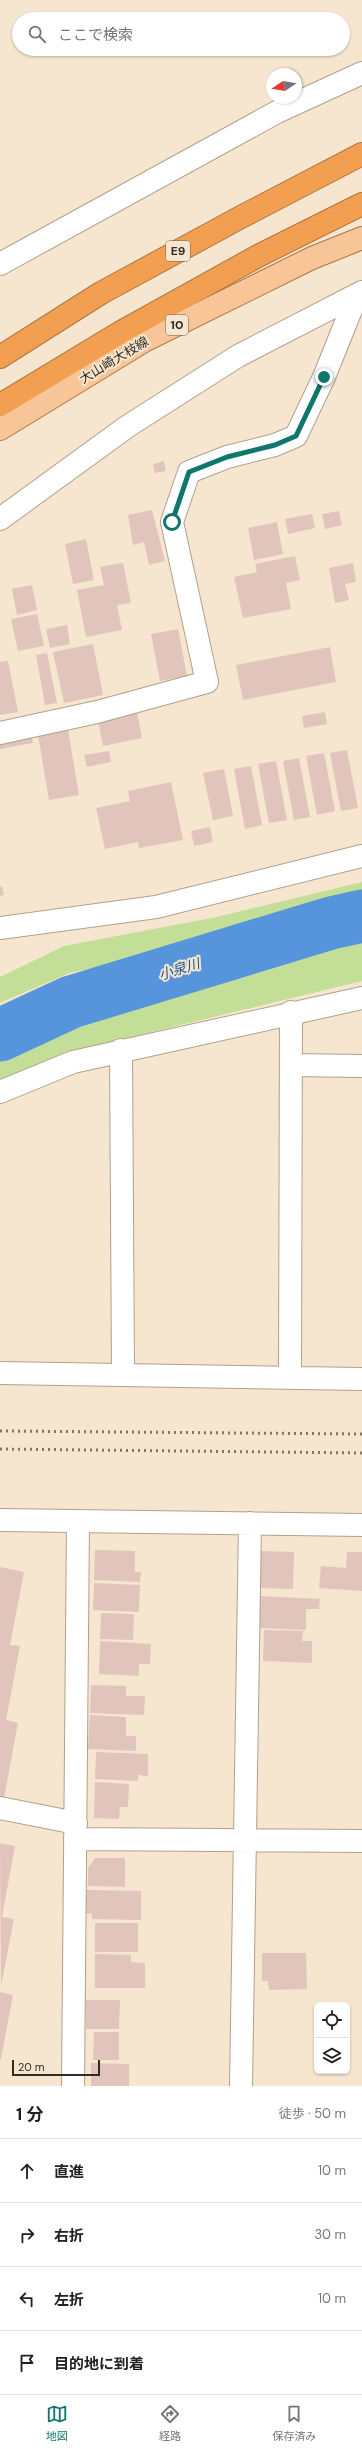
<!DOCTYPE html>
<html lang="ja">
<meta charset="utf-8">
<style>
body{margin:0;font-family:"DM Sans","Noto Sans JP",sans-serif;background:#f2f2f2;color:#202124}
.controls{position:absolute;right:12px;bottom:12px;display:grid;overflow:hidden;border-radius:6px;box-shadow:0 1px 3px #0004}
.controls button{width:36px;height:36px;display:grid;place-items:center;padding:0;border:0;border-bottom:1px solid #e0e0e0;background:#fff;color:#202124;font:20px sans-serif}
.compass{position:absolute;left:266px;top:68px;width:36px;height:36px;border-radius:50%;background:#fff;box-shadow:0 1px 3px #0004;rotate:258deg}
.scale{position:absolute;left:12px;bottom:10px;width:88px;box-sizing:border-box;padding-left:4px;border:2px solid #312b22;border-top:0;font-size:11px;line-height:14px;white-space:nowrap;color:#312b22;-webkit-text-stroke:3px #f6e6cf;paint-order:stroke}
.stop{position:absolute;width:12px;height:12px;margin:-9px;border:3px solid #0f766e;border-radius:50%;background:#fff}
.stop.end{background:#0f766e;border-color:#fff;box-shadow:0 1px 4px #0008}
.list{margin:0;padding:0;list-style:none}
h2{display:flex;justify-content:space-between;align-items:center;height:52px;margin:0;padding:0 16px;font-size:17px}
h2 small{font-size:13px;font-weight:400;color:#757577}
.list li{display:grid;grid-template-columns:26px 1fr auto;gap:12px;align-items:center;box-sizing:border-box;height:64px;padding:0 16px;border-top:1px solid #e0e0e0}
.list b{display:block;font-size:15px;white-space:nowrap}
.list em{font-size:13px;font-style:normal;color:#757577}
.icon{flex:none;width:22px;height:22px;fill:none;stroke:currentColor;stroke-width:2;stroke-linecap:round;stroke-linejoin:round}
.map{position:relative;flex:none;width:362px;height:2086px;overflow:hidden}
.search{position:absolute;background:#fff;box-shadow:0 1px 3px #0004;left:12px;right:12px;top:12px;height:44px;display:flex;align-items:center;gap:10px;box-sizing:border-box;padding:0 14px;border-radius:22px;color:#757577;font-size:15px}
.sheet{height:308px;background:#fff}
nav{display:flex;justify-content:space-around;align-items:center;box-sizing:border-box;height:56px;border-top:1px solid #e0e0e0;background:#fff;font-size:11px;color:#757577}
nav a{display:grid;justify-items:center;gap:2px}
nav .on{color:#0f766e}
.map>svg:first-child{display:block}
.green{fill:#c3de96}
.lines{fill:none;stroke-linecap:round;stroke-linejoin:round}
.river{stroke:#5694db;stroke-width:53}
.building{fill:#e1c4bc}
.minor-casing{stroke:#b0a18b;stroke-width:24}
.major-casing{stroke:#ae7641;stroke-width:24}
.highway-casing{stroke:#ae7641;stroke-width:24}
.minor{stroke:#fff;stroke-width:22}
.major{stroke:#f7c597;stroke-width:22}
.highway{stroke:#f29f52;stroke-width:22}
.rail{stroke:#807667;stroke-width:3;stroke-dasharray:2 4;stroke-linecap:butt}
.route{stroke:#0f766e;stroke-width:5}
.labels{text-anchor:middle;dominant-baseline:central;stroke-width:4;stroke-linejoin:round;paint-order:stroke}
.shield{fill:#f6e6cf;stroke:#6c6356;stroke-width:1}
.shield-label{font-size:12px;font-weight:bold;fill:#312b22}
.street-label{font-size:13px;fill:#312b22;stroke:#f6e6cf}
.water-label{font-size:14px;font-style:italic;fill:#105192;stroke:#f6e6cf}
</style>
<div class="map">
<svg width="362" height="2086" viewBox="0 0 362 2086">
<rect width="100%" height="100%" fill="#f6e6cf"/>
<path class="green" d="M 362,882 L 362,904 L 246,937 L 69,973 L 0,1003 L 0,977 L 64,946 L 217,917 Z
M 362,934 L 362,981 L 73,1051 L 0,1083 L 0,1045 L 75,1012 L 167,980 L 234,969 L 313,946 Z"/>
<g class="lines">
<path class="river" d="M 0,1035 L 71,1002 L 331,923 L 362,916"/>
</g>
<path class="building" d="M 164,461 L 166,471 L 155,473 L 153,464 Z
M 152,510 L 165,561 L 149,565 L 144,542 L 133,545 L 128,515 Z
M 339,511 L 342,525 L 325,529 L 322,514 Z
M 312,514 L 315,528 L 288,534 L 285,519 Z
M 277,522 L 283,554 L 254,560 L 248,528 Z
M 86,539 L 94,580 L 73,584 L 65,544 Z
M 295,556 L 300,580 L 286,583 L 291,609 L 243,618 L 234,577 L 257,572 L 255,564 Z
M 123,563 L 131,603 L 117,605 L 122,630 L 86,637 L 77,590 L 104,585 L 100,567 Z
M 353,563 L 356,582 L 345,584 L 349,600 L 335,603 L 329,568 Z
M 32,585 L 37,610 L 17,615 L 12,589 Z
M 37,614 L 44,646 L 18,651 L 11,619 Z
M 67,625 L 70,644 L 50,648 L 46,629 Z
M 178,629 L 187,676 L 160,681 L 151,634 Z
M 93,644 L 103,695 L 64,703 L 53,652 Z
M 330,647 L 336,682 L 243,700 L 236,665 Z
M 47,653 L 57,703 L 45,705 L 36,655 Z
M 8,661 L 18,712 L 0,715 L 0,662 Z
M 137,712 L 142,738 L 103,746 L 98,720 Z
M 325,712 L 327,724 L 304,728 L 302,716 Z
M 30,729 L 33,743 L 0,749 L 0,735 Z
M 68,730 L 79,795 L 49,800 L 38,735 Z
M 347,750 L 358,808 L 341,811 L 330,753 Z
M 109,751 L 111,762 L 87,767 L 84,755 Z
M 324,753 L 335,811 L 317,815 L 306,756 Z
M 299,758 L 310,817 L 294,820 L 283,761 Z
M 276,761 L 287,820 L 269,823 L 258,764 Z
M 251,766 L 262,825 L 245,829 L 234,769 Z
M 224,769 L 233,816 L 213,820 L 203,773 Z
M 171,782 L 183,840 L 139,848 L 138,842 L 105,849 L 96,808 L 130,801 L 128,791 Z
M 210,827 L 213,842 L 194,846 L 191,831 Z
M 2,886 L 4,895 L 0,896 L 0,887 Z
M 95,1550 L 135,1551 L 135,1572 L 141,1572 L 140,1582 L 94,1580 Z
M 258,1551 L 294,1552 L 293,1589 L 257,1588 Z
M 347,1552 L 362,1552 L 362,1591 L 319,1588 L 321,1566 L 346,1568 Z
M 0,1567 L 24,1572 L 10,1645 L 20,1646 L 6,1720 L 18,1723 L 4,1798 L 0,1797 Z
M 94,1583 L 140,1585 L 139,1612 L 93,1610 Z
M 260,1596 L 320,1599 L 319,1609 L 306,1609 L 306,1630 L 258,1628 Z
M 101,1613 L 134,1614 L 133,1640 L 100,1639 Z
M 264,1630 L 303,1631 L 302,1641 L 312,1641 L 312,1663 L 263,1661 Z
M 100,1641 L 151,1644 L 150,1664 L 139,1664 L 139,1676 L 99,1674 Z
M 91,1685 L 126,1686 L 126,1696 L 145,1696 L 144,1715 L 90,1713 Z
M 90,1715 L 126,1717 L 126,1736 L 136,1736 L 136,1751 L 88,1749 Z
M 96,1752 L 148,1754 L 148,1776 L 138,1775 L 138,1781 L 95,1779 Z
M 95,1782 L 129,1784 L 128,1807 L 120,1807 L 119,1819 L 94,1818 Z
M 0,1843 L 15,1846 L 2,1917 L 14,1919 L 1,1986 Z
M 95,1858 L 125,1858 L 125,1887 L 88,1886 L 88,1868 Z
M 86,1890 L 141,1891 L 141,1920 L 92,1919 L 92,1914 L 86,1913 Z
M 95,1923 L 138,1923 L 138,1952 L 95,1952 Z
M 262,1953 L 306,1953 L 307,1989 L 269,1990 L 268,1981 L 262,1981 Z
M 95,1954 L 131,1955 L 131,1962 L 145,1963 L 145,1988 L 95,1988 Z
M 0,1992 L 13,1995 L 1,2059 L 0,2059 Z
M 86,2000 L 120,2000 L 119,2029 L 86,2029 Z
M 94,2032 L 119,2032 L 119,2060 L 93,2060 Z
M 91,2063 L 129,2064 L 129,2086 L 91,2086 Z"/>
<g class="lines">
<g class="minor-casing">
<path id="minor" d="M 0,264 L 277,112 L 362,73
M 0,519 L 128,426 L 238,356 L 362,292
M 0,733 L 97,712 L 207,682 L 172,522 L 189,472 L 227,457 L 275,445 L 296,436 L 324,377 L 357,295
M 0,928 L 156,907 L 362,856
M 121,1050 L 123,1375
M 291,1065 L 362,1066
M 0,1092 L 73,1062 L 362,998
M 0,1373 L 362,1379
M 290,1377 L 291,1012
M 0,1520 L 362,1525
M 0,1808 L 76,1823
M 75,1839 L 362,1841
M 73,2086 L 78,1521
M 241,2086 L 250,1523"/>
</g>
<g class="major-casing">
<path id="major" d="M 0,429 L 144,341 L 312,258 L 362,238"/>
</g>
<g class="highway-casing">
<path id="highway" d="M 0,357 L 101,293 L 241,217 L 362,154
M 0,405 L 121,332 L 258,256 L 362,204"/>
</g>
<use href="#minor" class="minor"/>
<use href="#major" class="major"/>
<use href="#highway" class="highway"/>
<path class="rail" d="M 0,1431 L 362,1434
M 0,1449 L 362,1453"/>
</g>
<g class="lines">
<path class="route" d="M 172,522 L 189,472 L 227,457 L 275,445 L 296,436 L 324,377"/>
</g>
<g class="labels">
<g class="shield">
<rect x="166" y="241" width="24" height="20" rx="3"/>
<rect x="166" y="315" width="22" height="20" rx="3"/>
</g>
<g class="shield-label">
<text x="178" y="251">E9</text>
<text x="177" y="325">10</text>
</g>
<g class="street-label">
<text transform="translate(114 360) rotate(-31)">大山崎大枝線</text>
</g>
<g class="water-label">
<text transform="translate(179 969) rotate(-17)">小泉川</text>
</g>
</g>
</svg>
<div class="controls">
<button><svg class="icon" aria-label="locate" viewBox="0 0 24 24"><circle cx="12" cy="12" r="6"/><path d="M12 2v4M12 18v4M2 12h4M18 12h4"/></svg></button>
<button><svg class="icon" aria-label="layers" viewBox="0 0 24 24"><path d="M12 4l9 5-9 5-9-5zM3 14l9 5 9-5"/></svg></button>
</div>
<svg class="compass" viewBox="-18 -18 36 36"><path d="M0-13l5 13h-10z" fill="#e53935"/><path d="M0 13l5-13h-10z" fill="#757577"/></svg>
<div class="scale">20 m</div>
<div class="stop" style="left:172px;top:522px"></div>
<div class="stop end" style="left:324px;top:377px"></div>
<div class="search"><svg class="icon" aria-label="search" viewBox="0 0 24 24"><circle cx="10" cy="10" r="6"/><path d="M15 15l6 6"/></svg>ここで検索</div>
</div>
<section class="sheet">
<h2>1 分<small>徒歩 · 50 m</small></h2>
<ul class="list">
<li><svg class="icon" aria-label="ahead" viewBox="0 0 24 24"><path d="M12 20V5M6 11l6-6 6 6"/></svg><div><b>直進</b></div><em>10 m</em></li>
<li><svg class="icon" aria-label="right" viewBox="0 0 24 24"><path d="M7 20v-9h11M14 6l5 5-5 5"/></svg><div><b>右折</b></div><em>30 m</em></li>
<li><svg class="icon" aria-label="left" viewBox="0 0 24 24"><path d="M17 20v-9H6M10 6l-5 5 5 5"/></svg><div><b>左折</b></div><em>10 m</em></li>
<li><svg class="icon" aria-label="arrive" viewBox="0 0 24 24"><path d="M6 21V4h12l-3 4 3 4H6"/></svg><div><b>目的地に到着</b></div></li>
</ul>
</section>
<nav>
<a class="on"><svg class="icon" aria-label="map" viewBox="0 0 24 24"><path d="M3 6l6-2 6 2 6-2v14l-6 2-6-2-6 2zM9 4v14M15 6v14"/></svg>地図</a>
<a><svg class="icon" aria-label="directions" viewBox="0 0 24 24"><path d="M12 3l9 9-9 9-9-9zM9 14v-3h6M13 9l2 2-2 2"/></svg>経路</a>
<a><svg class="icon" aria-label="saved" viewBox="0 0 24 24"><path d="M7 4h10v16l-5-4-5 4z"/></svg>保存済み</a>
</nav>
